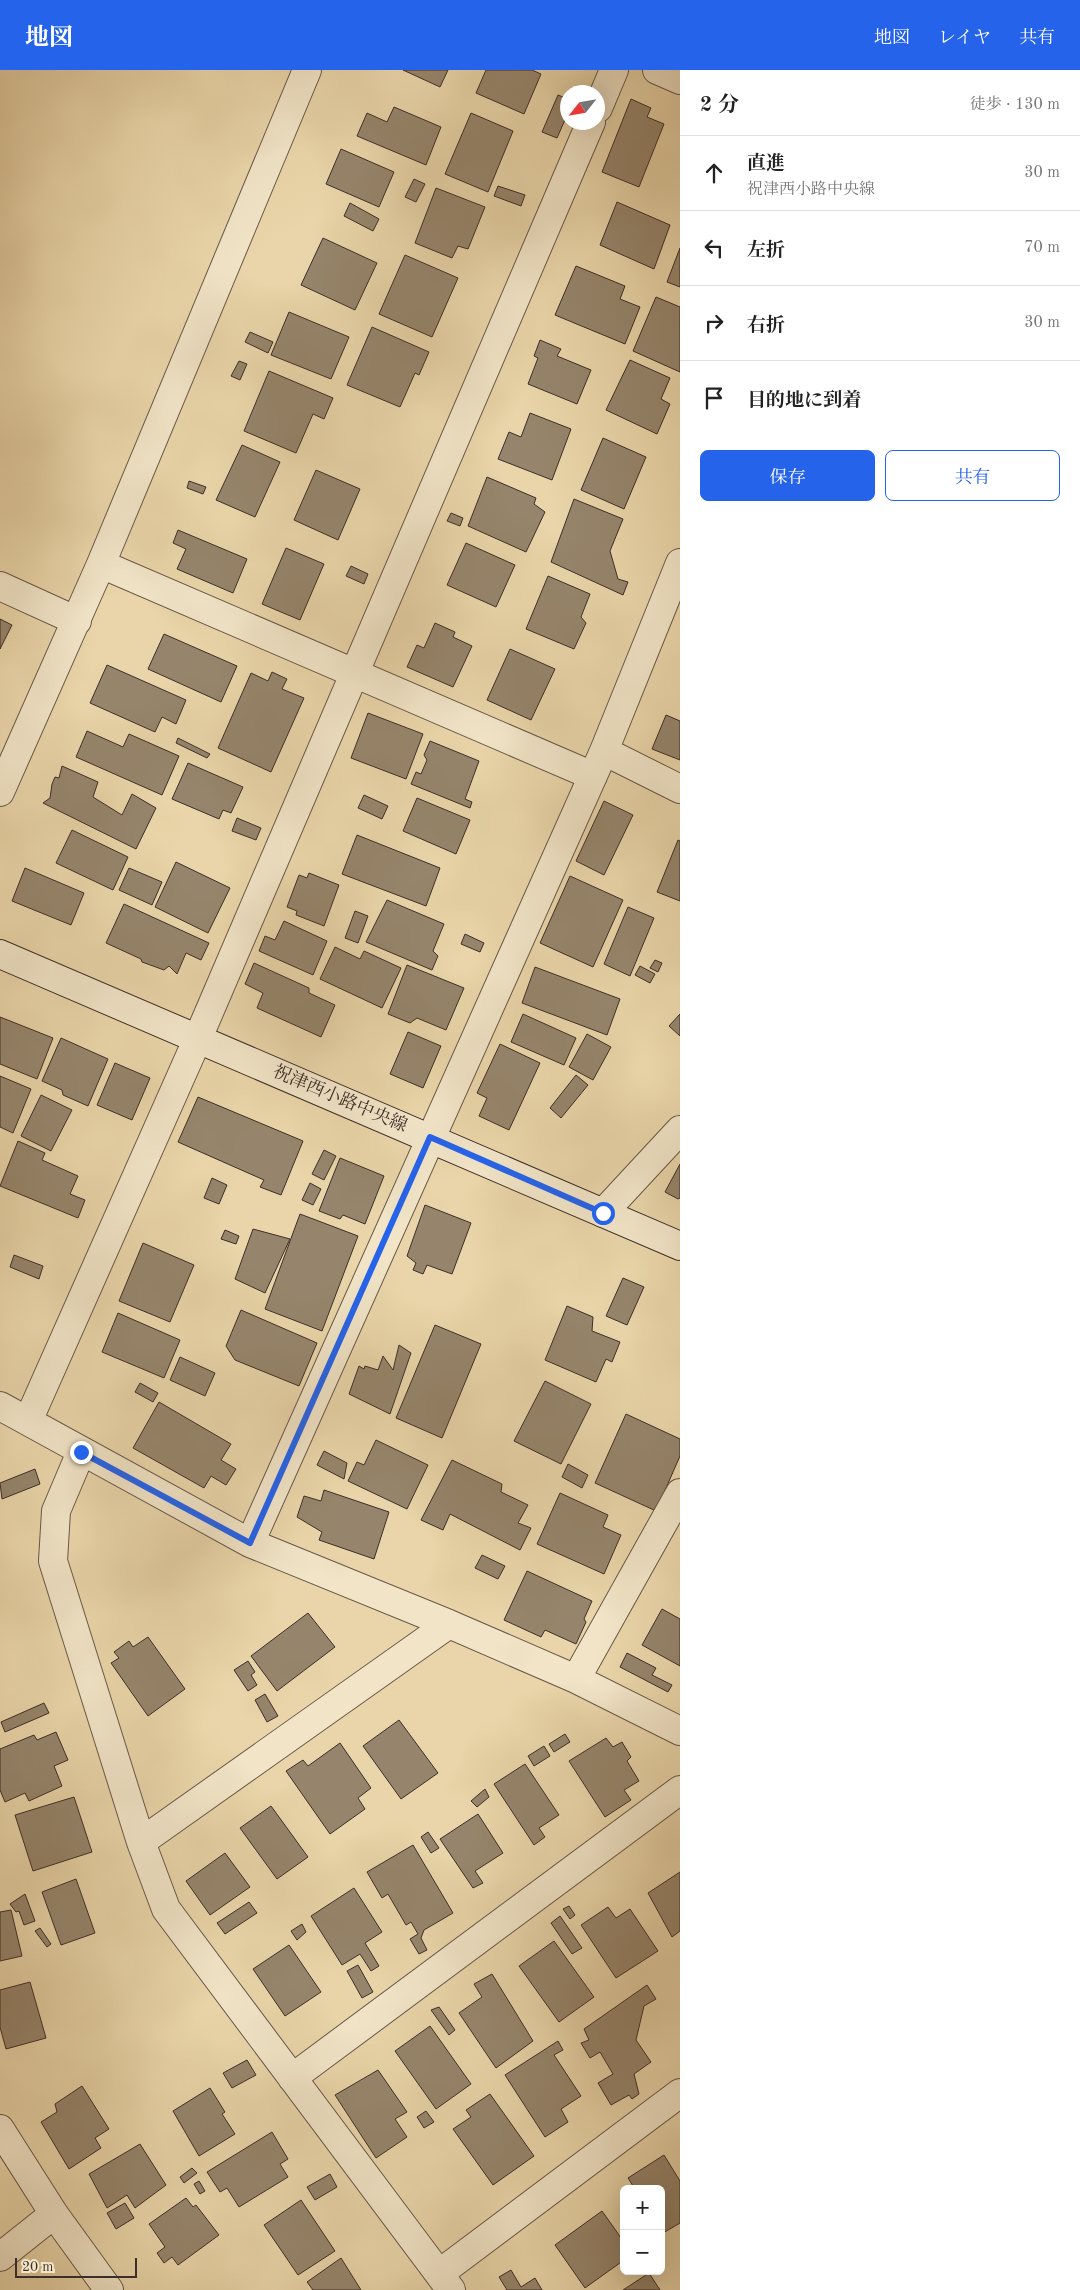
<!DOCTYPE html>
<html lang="ja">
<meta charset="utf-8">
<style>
body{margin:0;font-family:"Old Standard TT","Noto Serif JP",serif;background:#f6f6f6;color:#222}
.controls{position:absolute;right:15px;bottom:15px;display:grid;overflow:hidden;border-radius:8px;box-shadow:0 5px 20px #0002}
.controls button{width:45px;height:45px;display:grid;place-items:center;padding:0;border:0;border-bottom:1px solid #e0e0e0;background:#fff;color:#222;font:25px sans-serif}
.compass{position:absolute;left:560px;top:15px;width:45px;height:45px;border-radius:50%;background:#fff;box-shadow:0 5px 20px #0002;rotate:239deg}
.scale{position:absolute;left:15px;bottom:12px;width:122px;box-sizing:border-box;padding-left:5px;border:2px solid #3d2e29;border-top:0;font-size:14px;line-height:18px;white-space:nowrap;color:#3d2e29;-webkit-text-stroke:4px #f1e4c7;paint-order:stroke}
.stop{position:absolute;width:15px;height:15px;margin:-11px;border:4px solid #2563eb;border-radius:50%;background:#fff}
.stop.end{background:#2563eb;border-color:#fff;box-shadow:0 1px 5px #0008}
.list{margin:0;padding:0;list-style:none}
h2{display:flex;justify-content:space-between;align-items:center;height:65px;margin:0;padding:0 20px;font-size:21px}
h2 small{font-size:16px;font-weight:400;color:#767676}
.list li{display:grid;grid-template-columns:32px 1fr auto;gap:15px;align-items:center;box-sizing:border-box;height:75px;padding:0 20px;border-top:1px solid #e0e0e0}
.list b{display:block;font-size:19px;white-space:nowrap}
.list p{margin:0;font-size:16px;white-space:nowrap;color:#767676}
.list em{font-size:16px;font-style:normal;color:#767676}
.actions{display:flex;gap:10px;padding:15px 20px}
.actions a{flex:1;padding:11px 0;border:1px solid #2563eb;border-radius:8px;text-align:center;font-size:18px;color:#2563eb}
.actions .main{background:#2563eb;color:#fff}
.icon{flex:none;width:28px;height:28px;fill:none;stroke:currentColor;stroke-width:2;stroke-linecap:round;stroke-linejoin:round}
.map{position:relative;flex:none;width:680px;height:2220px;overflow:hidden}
header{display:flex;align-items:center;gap:30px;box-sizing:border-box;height:70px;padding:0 25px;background:#2563eb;color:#fff}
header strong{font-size:24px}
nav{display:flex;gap:28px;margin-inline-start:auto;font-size:18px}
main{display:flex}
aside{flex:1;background:#fff}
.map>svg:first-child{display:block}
.building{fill:#96856c;stroke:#3d2e29}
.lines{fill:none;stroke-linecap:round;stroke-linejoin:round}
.street-casing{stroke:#685849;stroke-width:30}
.secondary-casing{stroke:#3d2e29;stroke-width:30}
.street{stroke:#f1e4c7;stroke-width:28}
.secondary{stroke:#f1e4c7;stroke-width:28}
.route{stroke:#2563eb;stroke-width:6}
.labels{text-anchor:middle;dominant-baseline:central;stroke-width:4;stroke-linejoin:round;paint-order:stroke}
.street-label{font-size:18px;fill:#3d2e29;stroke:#f1e4c7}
</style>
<header>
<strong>地図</strong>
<nav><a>地図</a><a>レイヤ</a><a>共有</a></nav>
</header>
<main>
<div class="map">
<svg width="680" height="2220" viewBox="0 0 680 2220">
<rect width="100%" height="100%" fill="#e9d5a9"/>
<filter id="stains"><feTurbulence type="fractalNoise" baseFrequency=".004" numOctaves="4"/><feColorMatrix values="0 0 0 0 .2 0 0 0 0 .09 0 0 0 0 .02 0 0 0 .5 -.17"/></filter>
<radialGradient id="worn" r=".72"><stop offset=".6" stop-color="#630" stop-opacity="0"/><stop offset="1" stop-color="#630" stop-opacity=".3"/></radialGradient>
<path class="building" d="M 403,0 L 448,0 L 440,17 Z
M 486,0 L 532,0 L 541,4 L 524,44 L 476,23 Z
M 558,25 L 568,29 L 568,43 L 557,68 L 542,62 Z
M 631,29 L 651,38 L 647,47 L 664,54 L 639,117 L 602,102 Z
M 394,37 L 441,57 L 426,95 L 357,66 L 367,43 L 387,52 Z
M 471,43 L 513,61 L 488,122 L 445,104 Z
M 341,79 L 394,102 L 379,137 L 326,114 Z
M 414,109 L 425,114 L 416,132 L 405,127 Z
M 498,116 L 525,125 L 521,136 L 494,126 Z
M 436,118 L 485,137 L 468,179 L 458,176 L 452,188 L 415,173 Z
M 617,132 L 670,155 L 654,199 L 600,175 Z
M 350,133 L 379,149 L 373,161 L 344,146 Z
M 323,168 L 377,193 L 355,240 L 301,215 Z
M 680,178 L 680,217 L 667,212 Z
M 405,185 L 458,208 L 432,267 L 379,244 Z
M 576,196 L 625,216 L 620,229 L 640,237 L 625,274 L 555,245 Z
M 656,227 L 680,237 L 680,302 L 633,281 Z
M 289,242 L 349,267 L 331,309 L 271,285 Z
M 372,257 L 429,282 L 419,305 L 415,303 L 400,337 L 347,315 Z
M 250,262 L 273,272 L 268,283 L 245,272 Z
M 540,270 L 561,279 L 557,286 L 591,300 L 577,334 L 528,314 L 538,288 L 534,286 Z
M 630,290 L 670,308 L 661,329 L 670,334 L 657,364 L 606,340 Z
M 239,291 L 247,294 L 240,310 L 231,306 Z
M 269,301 L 333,328 L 324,349 L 313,344 L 296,383 L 244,361 Z
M 530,343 L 571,359 L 552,410 L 498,389 L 509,362 L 521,367 Z
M 603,368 L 646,387 L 624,439 L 581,420 Z
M 242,375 L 280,392 L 255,447 L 216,430 Z
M 316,400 L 360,419 L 338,470 L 294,450 Z
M 487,407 L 536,428 L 534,434 L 545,442 L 526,482 L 468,456 Z
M 189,411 L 206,417 L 203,424 L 187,418 Z
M 574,429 L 623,449 L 610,481 L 618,509 L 628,512 L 623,525 L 551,492 Z
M 451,443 L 463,448 L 460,456 L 447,451 Z
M 178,460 L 247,489 L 233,523 L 177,499 L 186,479 L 173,473 Z
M 466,473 L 515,495 L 496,537 L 447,515 Z
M 286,478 L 324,494 L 300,550 L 262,534 Z
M 351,496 L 368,504 L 364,514 L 346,506 Z
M 548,506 L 590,524 L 581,547 L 586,553 L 574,579 L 526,559 Z
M 0,549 L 12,555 L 0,579 Z
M 435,553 L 455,562 L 453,567 L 472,576 L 453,617 L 407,597 L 417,575 L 424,578 Z
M 164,564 L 237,596 L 221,632 L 148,599 Z
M 510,579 L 555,599 L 531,650 L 487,630 Z
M 107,595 L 186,630 L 176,654 L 162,647 L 155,662 L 90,633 Z
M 272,602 L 287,609 L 282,619 L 304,628 L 271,702 L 218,678 L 251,603 L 268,611 Z
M 368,643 L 423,664 L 406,709 L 351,688 Z
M 666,645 L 680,651 L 680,690 L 652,679 Z
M 87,661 L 123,677 L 129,664 L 179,686 L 162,725 L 76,687 Z
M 178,668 L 210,684 L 207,688 L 176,673 Z
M 430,671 L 479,691 L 465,729 L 472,732 L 470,738 L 411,714 L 416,702 L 421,704 L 427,690 L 424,685 Z
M 188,693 L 243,717 L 231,743 L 223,740 L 219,749 L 172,729 Z
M 62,696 L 98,712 L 93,727 L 122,745 L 132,724 L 156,738 L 136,779 L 43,733 L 50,728 L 52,714 L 55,707 L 59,708 Z
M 364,725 L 388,736 L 382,749 L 358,738 Z
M 417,728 L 470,750 L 456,784 L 403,761 Z
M 604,731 L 633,745 L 604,805 L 576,791 Z
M 237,748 L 261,758 L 256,770 L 232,761 Z
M 72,760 L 128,787 L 113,820 L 56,793 Z
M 357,765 L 440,798 L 426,836 L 342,804 Z
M 678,770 L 680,771 L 680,831 L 657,822 Z
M 176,792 L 230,818 L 208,863 L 155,837 Z
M 25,798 L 84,823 L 71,855 L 12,831 Z
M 129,798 L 162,812 L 152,835 L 119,820 Z
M 309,803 L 339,815 L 324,856 L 296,845 L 297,841 L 287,837 L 299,805 L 307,808 Z
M 570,806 L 623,830 L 593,897 L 540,873 Z
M 387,830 L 444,854 L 433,881 L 438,886 L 432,900 L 366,872 Z
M 124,834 L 209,873 L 201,890 L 186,883 L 177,904 L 169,896 L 164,900 L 142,892 L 141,889 L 106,873 Z
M 628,837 L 654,848 L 630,906 L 604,894 Z
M 355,841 L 368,846 L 358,873 L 345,868 Z
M 284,851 L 327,871 L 313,905 L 259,881 L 265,866 L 275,870 Z
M 465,864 L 484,873 L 480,882 L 461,874 Z
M 335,877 L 360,889 L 364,881 L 401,898 L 382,938 L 320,909 Z
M 655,890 L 662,893 L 658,902 L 650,898 Z
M 254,893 L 309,918 L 309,923 L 335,935 L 321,967 L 257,938 L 263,923 L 245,914 Z
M 407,895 L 464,918 L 446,960 L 417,948 L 410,953 L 388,944 Z
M 640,896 L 655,904 L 650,913 L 635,905 Z
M 535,897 L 620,929 L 607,965 L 522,933 Z
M 523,944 L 576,968 L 564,995 L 511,972 Z
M 680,944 L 680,966 L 669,956 Z
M 0,947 L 53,968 L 37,1009 L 0,994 Z
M 408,962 L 441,976 L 423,1018 L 390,1004 Z
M 587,964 L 611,977 L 593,1010 L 569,997 Z
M 61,968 L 108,989 L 88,1036 L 63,1025 L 62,1020 L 42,1011 Z
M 500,974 L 540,993 L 509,1060 L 479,1046 L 487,1028 L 477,1023 Z
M 115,993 L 150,1008 L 132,1050 L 97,1035 Z
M 576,1005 L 588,1015 L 561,1048 L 550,1038 Z
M 0,1006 L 31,1019 L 13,1063 L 0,1057 Z
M 41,1025 L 72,1040 L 51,1081 L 21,1066 Z
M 198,1027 L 303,1071 L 281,1125 L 260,1117 L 264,1110 L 178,1072 Z
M 18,1071 L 45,1083 L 42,1090 L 78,1106 L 70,1124 L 85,1130 L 78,1148 L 0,1116 Z
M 324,1080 L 336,1086 L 324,1110 L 312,1104 Z
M 340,1088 L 384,1106 L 365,1154 L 343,1145 L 340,1149 L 319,1141 Z
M 680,1094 L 680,1128 L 678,1129 L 665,1122 Z
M 212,1108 L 227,1115 L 219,1134 L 204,1128 Z
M 310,1113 L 321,1119 L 313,1135 L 302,1130 Z
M 425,1135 L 471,1153 L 452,1204 L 427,1195 L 423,1204 L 413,1200 L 416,1193 L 407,1186 Z
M 300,1144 L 358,1166 L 322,1261 L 265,1239 Z
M 253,1159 L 290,1169 L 265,1223 L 235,1209 Z
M 225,1160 L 239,1166 L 236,1174 L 221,1169 Z
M 143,1173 L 194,1195 L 170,1252 L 119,1231 Z
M 14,1185 L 43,1196 L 39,1209 L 10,1197 Z
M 623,1208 L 644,1217 L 627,1255 L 606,1246 Z
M 567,1236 L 593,1247 L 592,1261 L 620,1272 L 612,1292 L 606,1289 L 596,1312 L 545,1290 Z
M 241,1240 L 317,1273 L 299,1316 L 235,1290 L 226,1276 Z
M 118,1243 L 180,1270 L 164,1308 L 102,1282 Z
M 435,1255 L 481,1274 L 442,1368 L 396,1348 Z
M 399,1275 L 411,1283 L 390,1344 L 349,1324 L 359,1296 L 364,1299 L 365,1296 L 378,1300 L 383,1286 L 393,1300 Z
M 180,1287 L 215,1303 L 205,1326 L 170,1310 Z
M 545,1311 L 591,1334 L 561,1394 L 514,1371 Z
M 140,1313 L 158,1323 L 153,1332 L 135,1322 Z
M 159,1332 L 231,1374 L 221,1390 L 236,1399 L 226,1415 L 211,1406 L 204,1418 L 133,1378 Z
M 626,1344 L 680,1369 L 680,1386 L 656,1441 L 595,1413 Z
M 376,1370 L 428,1395 L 407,1439 L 348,1411 L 357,1392 L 364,1395 Z
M 324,1381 L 347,1393 L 344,1409 L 317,1395 Z
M 452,1390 L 502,1414 L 501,1422 L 528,1435 L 518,1453 L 531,1458 L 520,1480 L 450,1444 L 443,1460 L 421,1450 Z
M 568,1394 L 588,1405 L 582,1418 L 562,1407 Z
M 35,1399 L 40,1414 L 2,1429 L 0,1413 Z
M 324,1420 L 389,1442 L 374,1489 L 319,1470 L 322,1462 L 297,1447 L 304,1426 L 321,1431 Z
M 560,1423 L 608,1445 L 603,1457 L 621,1465 L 604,1504 L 537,1474 Z
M 482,1485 L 505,1496 L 498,1509 L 475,1498 Z
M 527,1501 L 592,1531 L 584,1549 L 586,1552 L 576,1574 L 545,1560 L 541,1567 L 504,1550 Z
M 662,1539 L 680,1549 L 680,1596 L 642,1575 Z
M 308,1543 L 335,1577 L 277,1621 L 251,1586 Z
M 148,1567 L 185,1619 L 148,1646 L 111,1593 L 119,1588 L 114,1582 L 129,1571 L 133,1577 Z
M 627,1583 L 656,1598 L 652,1605 L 672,1615 L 668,1622 L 620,1597 Z
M 248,1591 L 255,1602 L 251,1605 L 257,1615 L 248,1621 L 234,1600 Z
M 265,1624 L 278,1646 L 267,1652 L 255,1630 Z
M 44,1633 L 49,1643 L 5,1662 L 1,1652 Z
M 399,1650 L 438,1703 L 401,1729 L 363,1676 Z
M 56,1662 L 68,1690 L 54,1696 L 62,1716 L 29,1731 L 25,1723 L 5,1732 L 0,1720 L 0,1679 L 34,1665 L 37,1670 Z
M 565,1664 L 570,1672 L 554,1682 L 549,1674 Z
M 606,1668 L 613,1677 L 622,1672 L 631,1687 L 627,1691 L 639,1711 L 624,1720 L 631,1730 L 605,1747 L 569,1691 Z
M 340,1673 L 371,1718 L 358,1728 L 365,1739 L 330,1764 L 286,1701 L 303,1690 L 308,1696 Z
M 544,1676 L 550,1686 L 534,1696 L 528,1686 Z
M 525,1694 L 559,1745 L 539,1758 L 545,1767 L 534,1775 L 494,1714 Z
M 485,1719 L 489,1727 L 477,1737 L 471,1731 Z
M 74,1727 L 92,1782 L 33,1801 L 15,1745 Z
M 271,1736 L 308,1787 L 277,1809 L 240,1758 Z
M 478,1744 L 503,1783 L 475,1801 L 483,1813 L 473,1818 L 440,1769 Z
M 428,1762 L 439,1778 L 431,1783 L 421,1767 Z
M 413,1775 L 453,1843 L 424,1860 L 421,1868 L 427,1880 L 419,1884 L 410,1869 L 418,1864 L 411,1852 L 406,1855 L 388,1824 L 382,1828 L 367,1802 Z
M 225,1783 L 250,1817 L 210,1845 L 186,1811 Z
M 680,1802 L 680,1861 L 672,1867 L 648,1823 Z
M 76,1809 L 95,1863 L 61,1875 L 42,1822 Z
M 354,1818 L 382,1862 L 365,1873 L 379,1896 L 371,1901 L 360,1884 L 342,1895 L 311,1846 Z
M 25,1824 L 35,1851 L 24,1855 L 19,1841 L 16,1842 L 10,1834 Z
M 249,1832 L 257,1843 L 225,1864 L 217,1853 Z
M 569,1836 L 575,1845 L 570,1849 L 563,1839 Z
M 608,1837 L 616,1848 L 630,1839 L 658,1881 L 616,1908 L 581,1855 Z
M 11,1840 L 22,1886 L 0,1891 L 0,1842 Z
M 560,1846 L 582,1878 L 572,1884 L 551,1853 Z
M 302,1854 L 306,1862 L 297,1870 L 291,1861 Z
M 40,1858 L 51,1874 L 47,1877 L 35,1861 Z
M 554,1871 L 594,1927 L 559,1952 L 519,1896 Z
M 289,1875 L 321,1922 L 285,1946 L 253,1899 Z
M 358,1895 L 373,1922 L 362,1928 L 347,1901 Z
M 492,1904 L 533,1971 L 496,1998 L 459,1943 L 482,1927 L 474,1914 Z
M 30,1912 L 46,1968 L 6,1979 L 0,1957 L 0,1920 Z
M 647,1915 L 656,1929 L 644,1936 L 636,1970 L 651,1992 L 634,2004 L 639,2024 L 632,2029 L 629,2025 L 611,2035 L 598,2013 L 613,2004 L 600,1982 L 590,1988 L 581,1973 L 589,1970 L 584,1959 Z
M 439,1937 L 455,1960 L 449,1965 L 431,1940 Z
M 430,1956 L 471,2014 L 436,2039 L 395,1981 Z
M 558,1971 L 563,1980 L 554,1985 L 581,2026 L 561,2039 L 568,2052 L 545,2067 L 505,2005 Z
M 247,1990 L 256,2005 L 232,2018 L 223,2003 Z
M 378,2000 L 407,2042 L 395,2049 L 407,2067 L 376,2088 L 335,2025 Z
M 82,2016 L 109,2059 L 95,2068 L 101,2078 L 69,2099 L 41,2052 L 57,2042 L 55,2034 Z
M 210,2018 L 225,2042 L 222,2044 L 235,2064 L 199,2086 L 173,2041 Z
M 490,2024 L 534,2086 L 493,2115 L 453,2059 L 471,2047 L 466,2040 Z
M 426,2041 L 434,2052 L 424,2058 L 417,2047 Z
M 272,2062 L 288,2089 L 280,2094 L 288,2107 L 239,2137 L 227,2118 L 220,2122 L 207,2102 Z
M 140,2074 L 166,2115 L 135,2138 L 127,2125 L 107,2138 L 89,2104 Z
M 664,2085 L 680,2111 L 680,2153 L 663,2163 L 661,2160 L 661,2119 L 635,2119 L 628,2108 Z
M 192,2098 L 197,2103 L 184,2113 L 180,2107 Z
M 330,2104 L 337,2117 L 315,2130 L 307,2117 Z
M 199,2111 L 205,2121 L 200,2124 L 194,2114 Z
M 186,2128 L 193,2137 L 196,2135 L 219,2165 L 178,2195 L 172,2187 L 164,2193 L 157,2183 L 165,2177 L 149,2154 Z
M 301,2130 L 335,2181 L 298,2205 L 264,2155 Z
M 125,2133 L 134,2148 L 116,2159 L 107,2143 Z
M 602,2141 L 624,2172 L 624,2190 L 585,2218 L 555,2175 Z
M 341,2188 L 361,2220 L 313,2220 L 307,2212 Z
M 511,2200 L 521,2217 L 535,2208 L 542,2220 L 507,2220 L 499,2207 Z
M 649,2203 L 660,2220 L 623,2220 Z"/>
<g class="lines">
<g class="street-casing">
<path id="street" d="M 657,0 L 680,10
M 598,38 L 614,0
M 101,494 L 593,706
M 0,516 L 77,551
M 604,681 L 680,719
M 0,722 L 101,494 L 307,0
M 603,1143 L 680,1060
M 0,1336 L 250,1473 L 449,1554 L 576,1609 L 680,1661
M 28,1351 L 198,968 L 591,52
M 81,1382 L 56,1441 L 53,1491 L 141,1772 L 166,1839 L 451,2220
M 250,1473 L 604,681 L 680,493
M 576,1609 L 680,1423
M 141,1772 L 449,1554
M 292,2008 L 680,1720
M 0,2059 L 54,2144 L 109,2220
M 0,2187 L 54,2144
M 440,2203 L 680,2023"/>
</g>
<g class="secondary-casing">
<path id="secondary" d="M 0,884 L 680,1176"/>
</g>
<use href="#street" class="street"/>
<use href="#secondary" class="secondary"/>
</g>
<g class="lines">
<path class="route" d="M 81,1382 L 250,1473 L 430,1067 L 603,1143"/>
</g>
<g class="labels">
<g class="street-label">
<text transform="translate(340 1029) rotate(23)">祝津西小路中央線</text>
</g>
</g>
<rect width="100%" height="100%" filter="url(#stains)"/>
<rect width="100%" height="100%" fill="url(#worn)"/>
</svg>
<div class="controls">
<button>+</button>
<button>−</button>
</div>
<svg class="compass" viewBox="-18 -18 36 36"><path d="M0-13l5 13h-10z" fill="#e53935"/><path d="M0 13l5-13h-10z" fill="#767676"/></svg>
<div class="scale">20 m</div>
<div class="stop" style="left:603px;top:1143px"></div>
<div class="stop end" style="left:81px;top:1382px"></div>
</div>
<aside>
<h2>2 分<small>徒歩 · 130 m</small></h2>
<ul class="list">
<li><svg class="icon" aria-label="ahead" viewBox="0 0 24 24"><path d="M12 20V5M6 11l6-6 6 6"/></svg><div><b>直進</b><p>祝津西小路中央線</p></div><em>30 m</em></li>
<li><svg class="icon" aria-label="left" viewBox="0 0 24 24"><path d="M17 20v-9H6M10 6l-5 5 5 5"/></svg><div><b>左折</b></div><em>70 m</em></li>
<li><svg class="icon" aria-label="right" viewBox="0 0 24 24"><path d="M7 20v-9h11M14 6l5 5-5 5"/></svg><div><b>右折</b></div><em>30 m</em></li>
<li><svg class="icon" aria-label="arrive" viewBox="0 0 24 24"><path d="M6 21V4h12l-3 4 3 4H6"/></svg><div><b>目的地に到着</b></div></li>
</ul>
<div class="actions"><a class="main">保存</a><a>共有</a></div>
</aside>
</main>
